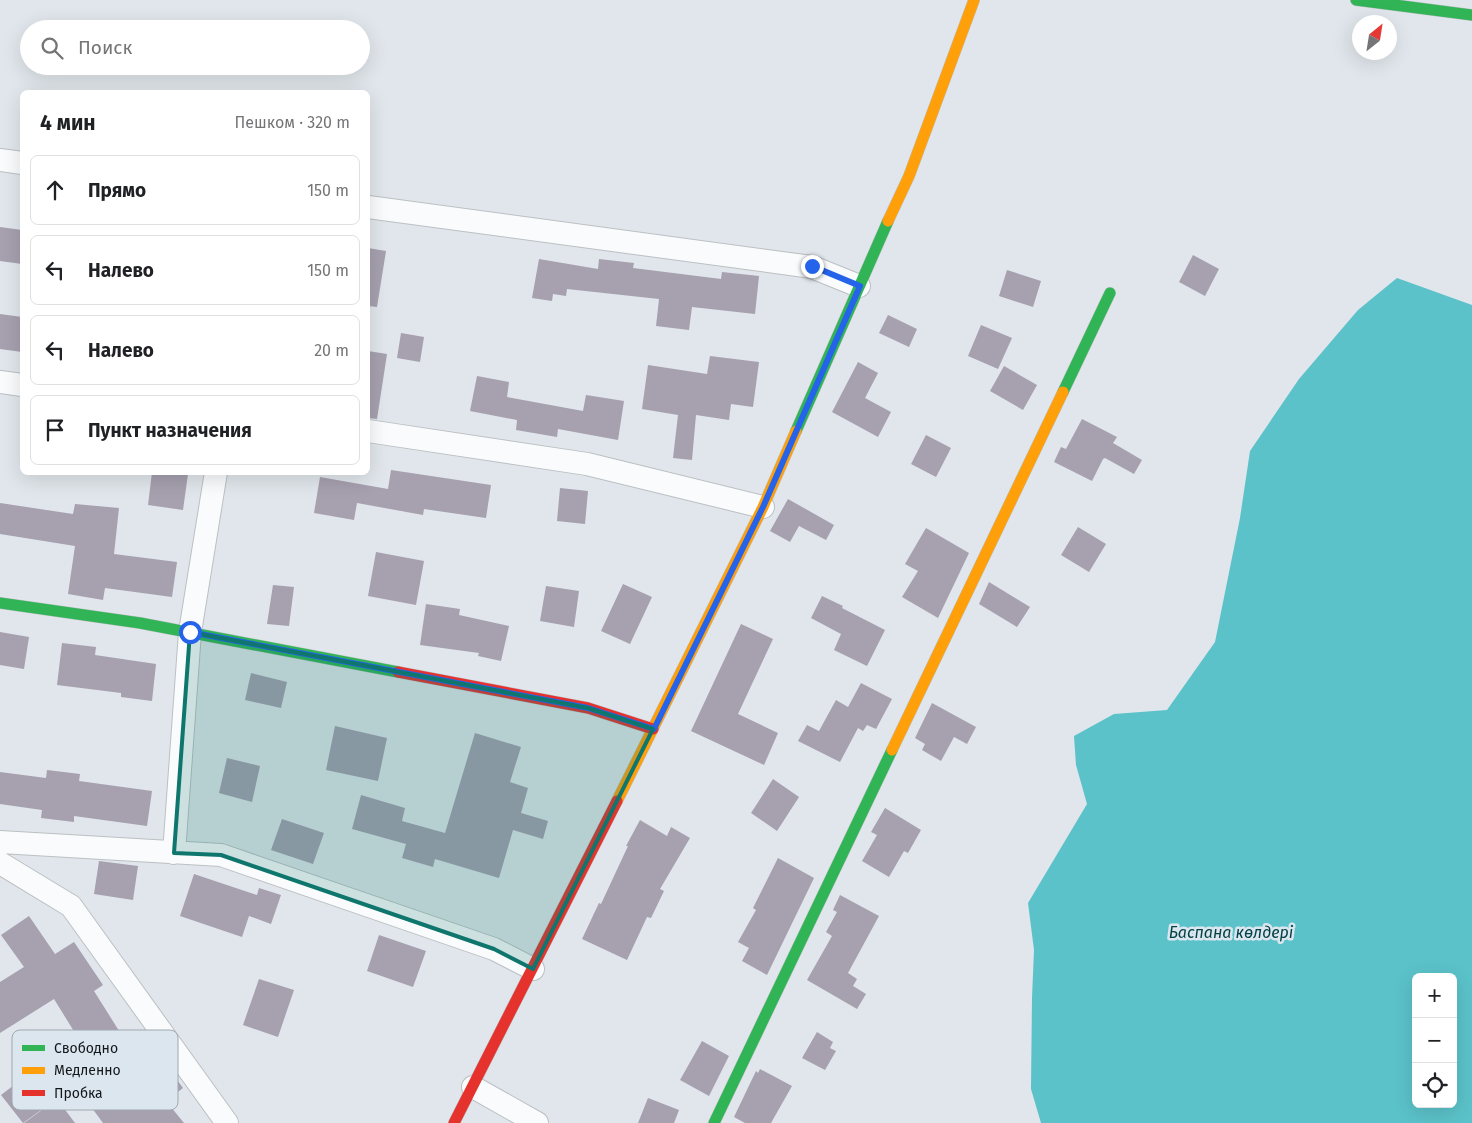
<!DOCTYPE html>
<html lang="ru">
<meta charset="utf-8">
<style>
body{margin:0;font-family:"Fira Sans",sans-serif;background:#f6f6f6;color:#202124}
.controls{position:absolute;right:15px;bottom:15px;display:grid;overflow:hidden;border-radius:8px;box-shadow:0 5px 20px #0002}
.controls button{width:45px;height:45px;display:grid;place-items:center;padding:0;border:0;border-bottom:1px solid #e0e0e0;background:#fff;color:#202124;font:25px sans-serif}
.compass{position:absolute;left:1352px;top:15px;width:45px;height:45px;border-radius:50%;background:#fff;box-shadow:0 5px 20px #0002;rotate:30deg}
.stop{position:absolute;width:15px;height:15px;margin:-11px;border:4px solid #2563eb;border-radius:50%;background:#fff}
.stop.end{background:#2563eb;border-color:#fff;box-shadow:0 1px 5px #0008}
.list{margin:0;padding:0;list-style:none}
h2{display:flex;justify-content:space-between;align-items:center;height:65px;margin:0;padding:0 20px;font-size:21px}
h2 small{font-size:16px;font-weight:400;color:#757577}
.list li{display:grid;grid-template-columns:32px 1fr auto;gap:15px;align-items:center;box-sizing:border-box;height:70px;margin:0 10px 10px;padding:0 10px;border:1px solid #e0e0e0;border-radius:8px}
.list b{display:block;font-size:19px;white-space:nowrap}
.list em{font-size:16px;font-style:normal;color:#757577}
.icon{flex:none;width:28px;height:28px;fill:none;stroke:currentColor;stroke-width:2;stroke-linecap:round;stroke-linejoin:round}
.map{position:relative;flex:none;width:1472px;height:1123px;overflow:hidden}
.search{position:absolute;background:#fff;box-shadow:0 5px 20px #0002;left:20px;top:20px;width:350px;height:55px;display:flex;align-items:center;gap:12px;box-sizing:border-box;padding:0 18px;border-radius:28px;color:#757577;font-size:19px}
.panel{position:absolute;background:#fff;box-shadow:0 5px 20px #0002;left:20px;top:90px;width:350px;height:385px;border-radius:8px}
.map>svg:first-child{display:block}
.water{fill:#5bc2c9;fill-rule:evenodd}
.building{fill:#a6a0af}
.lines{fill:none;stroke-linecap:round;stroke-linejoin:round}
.street-casing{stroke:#bbc0c3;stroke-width:24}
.fast-casing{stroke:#bbc0c3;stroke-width:12}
.slow-casing{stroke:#bbc0c3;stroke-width:12}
.jam-casing{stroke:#bbc0c3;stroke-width:12}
.street{stroke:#fafbfc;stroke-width:22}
.fast{stroke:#30b455;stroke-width:11}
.slow{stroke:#ff9f0a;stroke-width:11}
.jam{stroke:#e5322d;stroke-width:11}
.route{stroke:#2563eb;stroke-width:6}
.marked{fill:#0f766e;fill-opacity:0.2;stroke:#0f766e;stroke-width:4;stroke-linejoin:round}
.labels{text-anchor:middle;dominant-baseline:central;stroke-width:5;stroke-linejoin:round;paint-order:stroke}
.water-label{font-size:16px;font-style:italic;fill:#024145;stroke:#dce6ef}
.key{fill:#dce6ef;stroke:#a0a8af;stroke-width:1}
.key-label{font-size:14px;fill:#13171a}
</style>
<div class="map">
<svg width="1472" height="1123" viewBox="0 0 1472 1123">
<rect width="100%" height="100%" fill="#e0e6eb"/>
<path class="water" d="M 1397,278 L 1472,305 L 1472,1123 L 1041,1123 L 1031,1089 L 1032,998 L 1034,950 L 1028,903 L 1087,804 L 1076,765 L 1074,736 L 1114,714 L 1167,710 L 1215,642 L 1240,518 L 1250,451 L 1299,379 L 1358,310 ZM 1416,977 L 1453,977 L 1453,1104 L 1416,1104 Z"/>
<path class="building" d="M 0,227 L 22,230 L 22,264 L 0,261 Z
M 368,248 L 386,251 L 377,307 L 368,306 Z
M 1193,255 L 1219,269 L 1205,296 L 1179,282 Z
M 539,259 L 598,269 L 599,259 L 634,263 L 633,268 L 721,279 L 722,272 L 759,276 L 755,314 L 692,307 L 689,330 L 656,326 L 659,299 L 567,289 L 566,296 L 553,294 L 552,301 L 532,298 Z
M 1007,270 L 1041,281 L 1033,307 L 999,296 Z
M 0,314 L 22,317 L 22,352 L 0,349 Z
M 888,315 L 917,329 L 909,347 L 879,333 Z
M 981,325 L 1012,338 L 998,369 L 968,356 Z
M 401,333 L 424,337 L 420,362 L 397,358 Z
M 368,351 L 387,354 L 377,419 L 368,418 Z
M 710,356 L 759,362 L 753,407 L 731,404 L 729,420 L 696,415 L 692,460 L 673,458 L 678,415 L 642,409 L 648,365 L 707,374 Z
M 858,362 L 878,373 L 865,398 L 891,412 L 878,437 L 832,412 Z
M 1004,366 L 1037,385 L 1023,410 L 990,391 Z
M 477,376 L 509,382 L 507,397 L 583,411 L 586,395 L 624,401 L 618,440 L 558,429 L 557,437 L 516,430 L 517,420 L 470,411 Z
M 1082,419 L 1117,437 L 1113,443 L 1142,460 L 1134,474 L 1105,458 L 1103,459 L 1092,481 L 1054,462 L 1061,447 L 1066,449 Z
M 926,435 L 951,448 L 936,477 L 911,464 Z
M 391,470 L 491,485 L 486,518 L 424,509 L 423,515 L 357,503 L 354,520 L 314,513 L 320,477 L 388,489 Z
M 152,472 L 188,474 L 183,510 L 148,505 Z
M 560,488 L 588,491 L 585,524 L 557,521 Z
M 788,499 L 834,525 L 826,540 L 799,526 L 790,542 L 770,531 Z
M 0,503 L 73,514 L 75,504 L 119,508 L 114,554 L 177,562 L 172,597 L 105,588 L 103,600 L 68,594 L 75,546 L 0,534 Z
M 1078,527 L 1106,544 L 1089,572 L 1061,555 Z
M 926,528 L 969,553 L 938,618 L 902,597 L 918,571 L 905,564 Z
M 376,552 L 424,561 L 416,605 L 368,596 Z
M 989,582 L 1030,607 L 1017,627 L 979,604 Z
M 623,584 L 652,597 L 630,644 L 601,631 Z
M 273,585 L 294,587 L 289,626 L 267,624 Z
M 546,586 L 579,591 L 574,627 L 540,621 Z
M 822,596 L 843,606 L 842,608 L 885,630 L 867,666 L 834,650 L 841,634 L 811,618 Z
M 426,604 L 460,609 L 459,615 L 509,626 L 501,661 L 478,656 L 479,653 L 420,645 Z
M 741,624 L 773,639 L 738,714 L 778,733 L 764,765 L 691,731 Z
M 0,632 L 29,637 L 24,669 L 0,665 Z
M 62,643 L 96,647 L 95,655 L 156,664 L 152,701 L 121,697 L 121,693 L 57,685 Z
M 251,673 L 287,682 L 281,708 L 245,700 Z
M 861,683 L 892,699 L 876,729 L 867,725 L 863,731 L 858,728 L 840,762 L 798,741 L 807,725 L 819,731 L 836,700 L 848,707 Z
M 932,703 L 976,727 L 967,744 L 954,737 L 941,761 L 922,750 L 925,744 L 915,738 Z
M 335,726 L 387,738 L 378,781 L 326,770 Z
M 475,733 L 521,747 L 510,782 L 528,788 L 521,813 L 548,821 L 543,839 L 513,830 L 499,878 L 435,859 L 433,867 L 402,858 L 406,844 L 352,829 L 361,795 L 405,808 L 402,821 L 445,833 Z
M 227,758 L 260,766 L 252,802 L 219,793 Z
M 47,770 L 80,774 L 79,781 L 152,791 L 147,826 L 74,816 L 74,822 L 41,818 L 42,810 L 0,804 L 0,772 L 46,778 Z
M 773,779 L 799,797 L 777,831 L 751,813 Z
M 885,808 L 921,830 L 908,853 L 904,851 L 889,877 L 862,861 L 877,835 L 871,832 Z
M 282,819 L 324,833 L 313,864 L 271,850 Z
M 640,820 L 667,836 L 671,827 L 690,838 L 660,889 L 664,891 L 651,918 L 647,917 L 627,960 L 582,939 L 599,903 L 601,904 L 628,846 L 626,846 Z
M 778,858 L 814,878 L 767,975 L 742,961 L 749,948 L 738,942 L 756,910 L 753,908 Z
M 99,861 L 138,866 L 133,900 L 94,894 Z
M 194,874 L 257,895 L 259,888 L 281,895 L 271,924 L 249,916 L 242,937 L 180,916 Z
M 840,895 L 879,916 L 848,973 L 857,979 L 853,986 L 866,994 L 857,1009 L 807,980 L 832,936 L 826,932 L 837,912 L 833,910 Z
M 29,916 L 55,954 L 74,942 L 103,985 L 94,991 L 121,1034 L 88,1054 L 54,999 L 0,1033 L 0,982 L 24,967 L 1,935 Z
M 379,935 L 426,951 L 413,987 L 367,971 Z
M 259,979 L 294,990 L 278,1037 L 243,1025 Z
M 817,1032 L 833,1042 L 830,1048 L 836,1051 L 825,1070 L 802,1058 Z
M 702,1041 L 729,1056 L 709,1096 L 680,1080 Z
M 154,1048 L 183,1088 L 166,1101 L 184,1123 L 103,1123 L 92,1108 L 134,1078 L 127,1067 Z
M 760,1069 L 792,1086 L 771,1123 L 745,1123 L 734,1117 L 756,1071 L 758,1073 Z
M 22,1079 L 44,1108 L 23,1123 L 1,1095 Z
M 648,1098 L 679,1110 L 674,1123 L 638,1123 Z
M 57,1099 L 75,1123 L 24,1123 Z"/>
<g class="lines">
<g class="street-casing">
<path id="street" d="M 0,160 L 22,163
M 368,207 L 812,267 L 859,286
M 0,382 L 22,385
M 368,431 L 587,464 L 763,507
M 0,842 L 221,855 L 494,949 L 533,969
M 174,853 L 190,632 L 216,472
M 0,863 L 71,906 L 227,1123
M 473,1087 L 537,1123"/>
</g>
<g class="fast-casing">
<path id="fast" d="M 1356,0 L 1472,15
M 1063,392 L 1110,293
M 796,431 L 888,221
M 0,603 L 140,623 L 398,672
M 714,1123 L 892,750"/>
</g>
<g class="slow-casing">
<path id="slow" d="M 888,221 L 909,176 L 974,0
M 892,750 L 1063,392
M 617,801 L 763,507 L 796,431"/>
</g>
<g class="jam-casing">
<path id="jam" d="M 398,672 L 588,708 L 653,729
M 454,1123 L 617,801"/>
</g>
<use href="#street" class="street"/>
<use href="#fast" class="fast"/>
<use href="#slow" class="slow"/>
<use href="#jam" class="jam"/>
</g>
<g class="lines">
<path class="route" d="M 190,632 L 588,708 L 654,729 L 763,507 L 860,286 L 812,266"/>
</g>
<path class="marked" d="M 190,632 L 588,708 L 653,729 L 533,969 L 494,949 L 221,855 L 174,853 Z"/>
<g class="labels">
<g class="water-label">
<text x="1231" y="932">Баспана көлдері</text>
</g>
</g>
<rect x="12" y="1030" width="166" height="80" rx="8" class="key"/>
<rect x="22" y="1045" width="23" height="6" fill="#30b455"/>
<rect x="22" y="1067" width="23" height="7" fill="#ff9f0a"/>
<rect x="22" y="1090" width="23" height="6" fill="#e5322d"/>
<g class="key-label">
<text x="54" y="1053">Свободно</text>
<text x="54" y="1075">Медленно</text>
<text x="54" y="1098">Пробка</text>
</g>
</svg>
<div class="controls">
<button>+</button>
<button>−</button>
<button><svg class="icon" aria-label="locate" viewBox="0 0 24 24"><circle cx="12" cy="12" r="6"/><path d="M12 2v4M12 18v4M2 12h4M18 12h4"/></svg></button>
</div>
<svg class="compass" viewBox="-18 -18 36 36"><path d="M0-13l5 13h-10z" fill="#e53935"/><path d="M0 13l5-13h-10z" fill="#757577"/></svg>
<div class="stop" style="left:190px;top:632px"></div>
<div class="stop end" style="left:812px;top:266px"></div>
<div class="search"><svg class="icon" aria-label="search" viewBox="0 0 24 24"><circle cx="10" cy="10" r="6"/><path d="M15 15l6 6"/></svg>Поиск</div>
<section class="panel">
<h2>4 мин<small>Пешком · 320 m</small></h2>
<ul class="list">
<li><svg class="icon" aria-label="ahead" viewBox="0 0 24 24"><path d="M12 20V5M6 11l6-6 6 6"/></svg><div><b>Прямо</b></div><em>150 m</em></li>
<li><svg class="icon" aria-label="left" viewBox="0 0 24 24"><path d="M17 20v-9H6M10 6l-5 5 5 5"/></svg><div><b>Налево</b></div><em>150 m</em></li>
<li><svg class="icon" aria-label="left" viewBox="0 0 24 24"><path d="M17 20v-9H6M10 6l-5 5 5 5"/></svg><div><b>Налево</b></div><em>20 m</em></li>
<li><svg class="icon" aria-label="arrive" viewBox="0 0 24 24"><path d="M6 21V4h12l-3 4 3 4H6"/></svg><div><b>Пункт назначения</b></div></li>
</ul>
</section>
</div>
